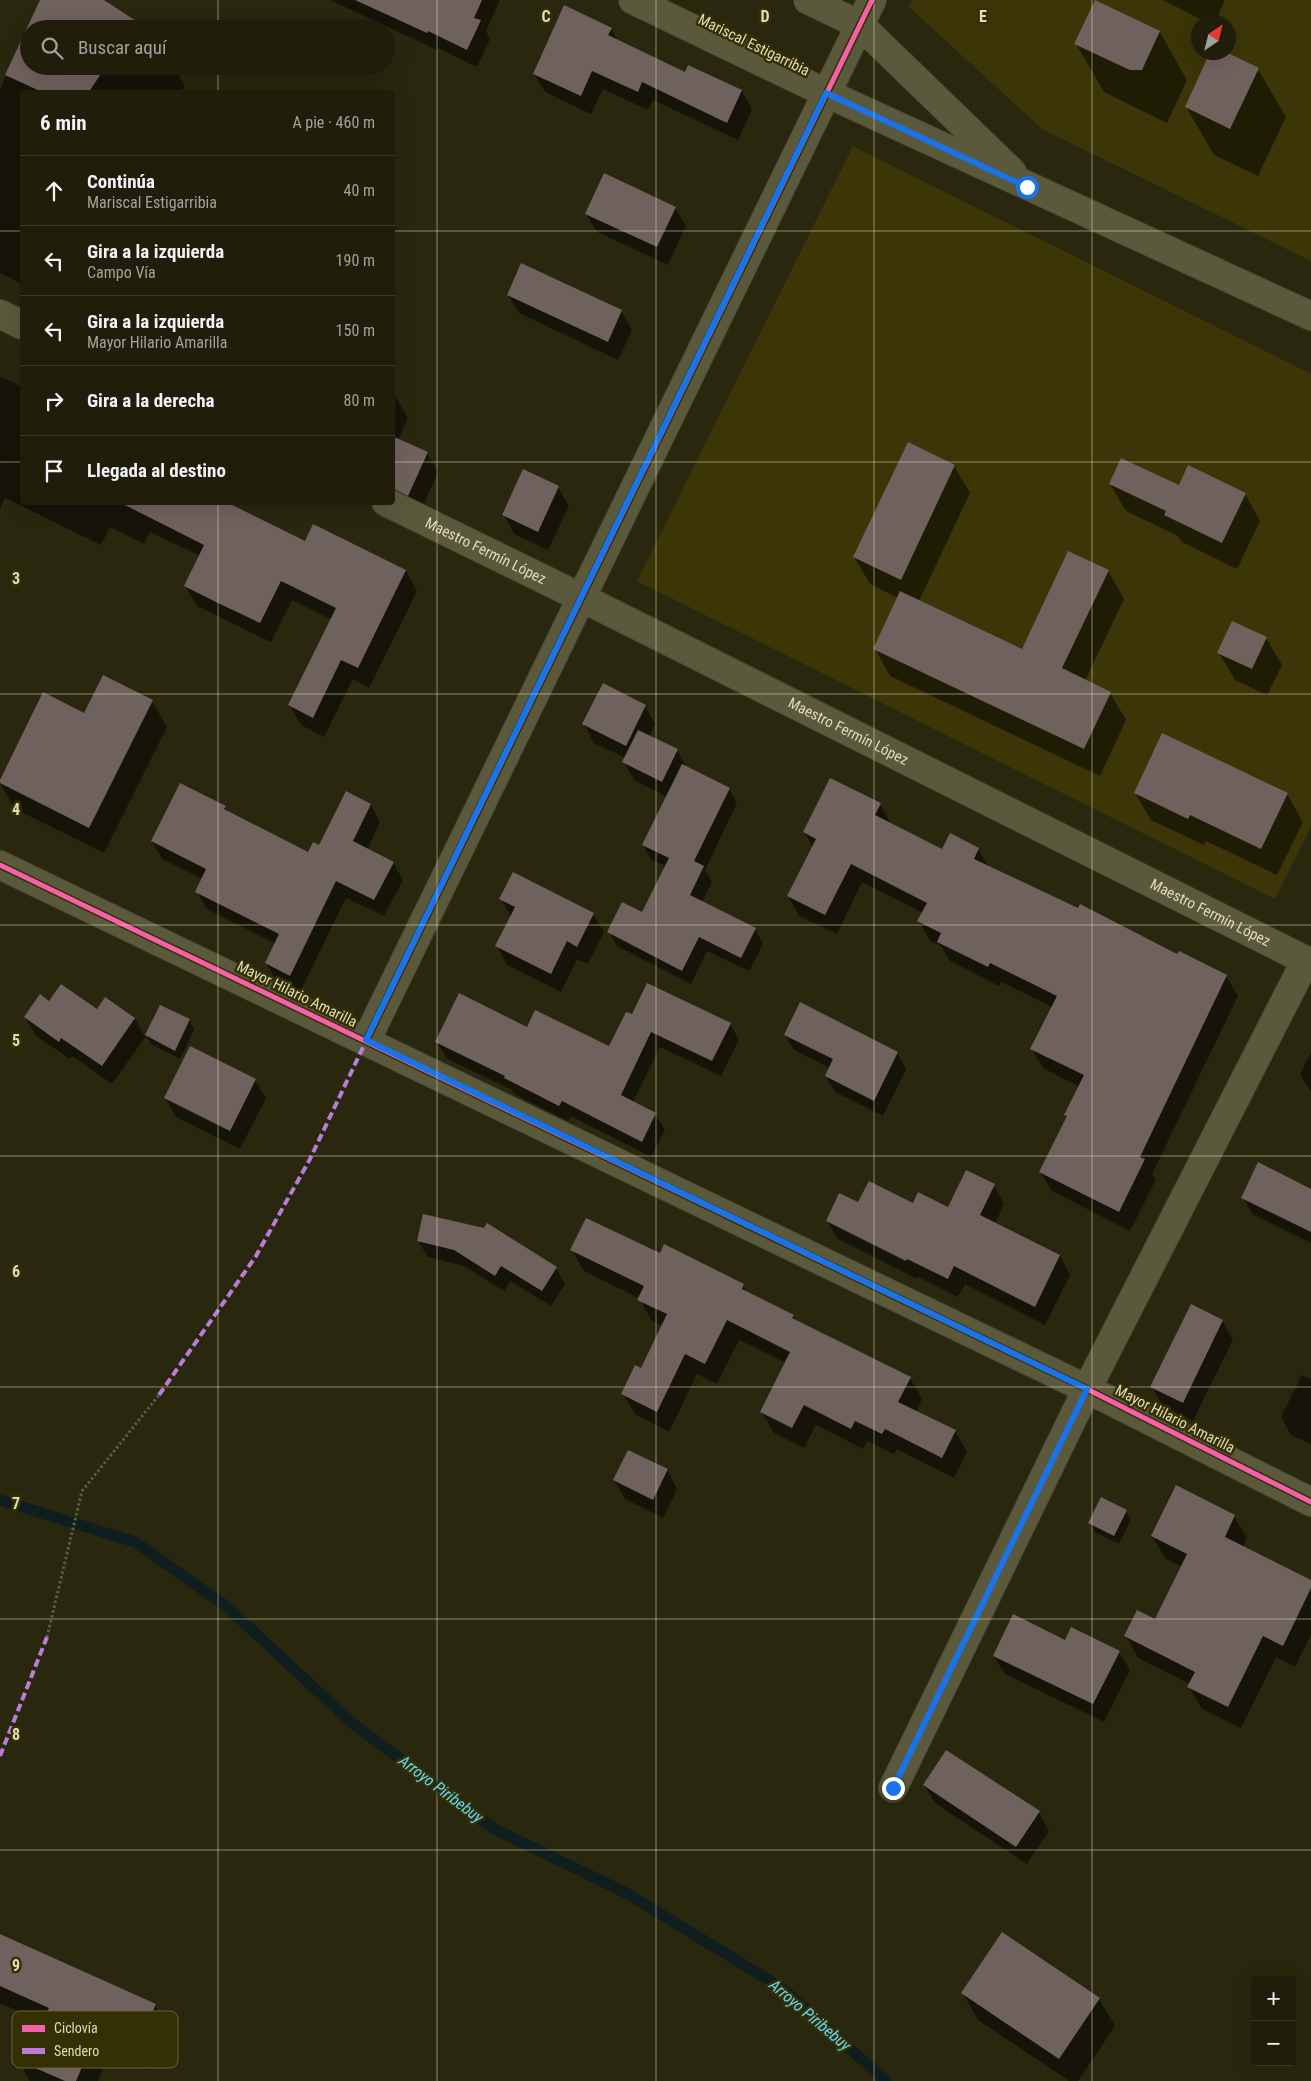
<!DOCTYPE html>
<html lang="es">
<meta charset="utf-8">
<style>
body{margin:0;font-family:"Roboto Condensed",sans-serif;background:#282614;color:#f1f3f6}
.controls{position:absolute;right:15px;bottom:15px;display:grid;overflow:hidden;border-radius:5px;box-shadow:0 5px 20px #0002}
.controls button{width:45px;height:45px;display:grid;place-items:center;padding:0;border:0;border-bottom:1px solid #3d3b2c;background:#201d0b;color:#f1f3f6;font:25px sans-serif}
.compass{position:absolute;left:1191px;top:15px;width:45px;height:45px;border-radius:50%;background:#201d0b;box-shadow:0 5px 20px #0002;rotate:35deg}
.stop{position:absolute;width:15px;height:15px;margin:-11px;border:4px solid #1a73e8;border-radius:50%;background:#fff}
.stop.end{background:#1a73e8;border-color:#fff;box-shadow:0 1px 5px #0008}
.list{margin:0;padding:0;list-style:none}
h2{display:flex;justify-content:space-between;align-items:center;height:65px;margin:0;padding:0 20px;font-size:21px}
h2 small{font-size:16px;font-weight:400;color:#a2a29d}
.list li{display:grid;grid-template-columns:32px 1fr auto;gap:15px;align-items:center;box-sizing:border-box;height:70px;padding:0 20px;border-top:1px solid #3d3b2c}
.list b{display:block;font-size:19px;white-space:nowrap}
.list p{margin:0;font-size:16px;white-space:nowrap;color:#a2a29d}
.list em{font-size:16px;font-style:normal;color:#a2a29d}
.icon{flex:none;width:28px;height:28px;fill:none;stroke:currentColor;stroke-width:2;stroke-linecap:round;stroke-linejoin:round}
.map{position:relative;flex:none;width:1311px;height:2081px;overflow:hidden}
.search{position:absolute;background:#201d0b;box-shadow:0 5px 20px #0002;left:20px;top:20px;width:375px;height:55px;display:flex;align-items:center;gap:12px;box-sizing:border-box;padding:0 18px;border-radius:28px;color:#a2a29d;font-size:19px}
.panel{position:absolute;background:#201d0b;box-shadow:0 5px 20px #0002;left:20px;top:90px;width:375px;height:415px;border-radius:5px}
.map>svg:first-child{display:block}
.built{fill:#3b3508;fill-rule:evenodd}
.shadow{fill:#0007}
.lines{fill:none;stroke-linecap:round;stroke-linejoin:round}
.stream{stroke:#101e20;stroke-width:11}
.building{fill:#6f615e}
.minor-casing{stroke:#44422e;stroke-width:30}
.path{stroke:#5d5a44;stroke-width:3;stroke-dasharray:2.5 2.5;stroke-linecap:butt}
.minor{stroke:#5b593c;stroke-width:28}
.quiet{stroke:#bd7bd9;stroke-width:4;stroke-dasharray:8 4;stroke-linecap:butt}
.cycleway-casing{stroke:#352f04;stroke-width:8}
.cycleway{stroke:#f560ab;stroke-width:5}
.route{stroke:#1a73e8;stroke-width:6}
.grid{fill:none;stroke:#e1dcb7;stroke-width:1;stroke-opacity:0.55}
.labels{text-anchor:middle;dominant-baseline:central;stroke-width:5;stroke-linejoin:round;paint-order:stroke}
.street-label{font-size:15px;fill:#e1dcb7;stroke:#352f04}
.water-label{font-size:16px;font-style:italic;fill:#60d7fb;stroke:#352f04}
.key{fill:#352f04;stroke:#69633a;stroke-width:1}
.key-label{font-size:14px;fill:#e1dcb7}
.grid-label{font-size:16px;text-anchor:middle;font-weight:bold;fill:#e1dcb7;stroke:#352f04;stroke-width:5;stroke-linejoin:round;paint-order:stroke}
</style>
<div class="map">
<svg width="1311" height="2081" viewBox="0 0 1311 2081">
<rect width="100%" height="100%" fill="#2a270f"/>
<path class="built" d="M 912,0 L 1311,0 L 1311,261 L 1042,129 L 909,7 ZM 1198,22 L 1228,22 L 1228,52 L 1198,52 Z
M 853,146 L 1311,374 L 1311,827 L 1275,899 L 637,581 Z"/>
<path class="shadow" d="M 43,0 L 101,0 L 135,21 L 139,29 L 29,29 L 29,66 L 174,66 L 185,86 L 181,92 L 144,92 L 139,89 L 137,92 L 22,92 L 22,284 L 0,273 L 0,89 L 38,6 Z
M 330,0 L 500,0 L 486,31 L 490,39 L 477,67 L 438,48 L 437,50 Z
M 1163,0 L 1225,0 L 1215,22 L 1206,22 Z
M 611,29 L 619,42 L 686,73 L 689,66 L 742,91 L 752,110 L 738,140 L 653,100 L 648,110 L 603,89 L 591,114 L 545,92 L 534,74 Z
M 1160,32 L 1187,80 L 1167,123 L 1104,92 L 1076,44 Z
M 1258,69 L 1286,117 L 1258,176 L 1214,155 L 1186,107 Z
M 675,208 L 686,226 L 668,265 L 597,232 L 586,214 Z
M 508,295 L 621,311 L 632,330 L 618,360 L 519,313 Z
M 0,376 L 22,387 L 22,502 L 208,502 L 306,543 L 314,525 L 406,571 L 417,591 L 369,688 L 353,679 L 324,737 L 301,725 L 290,705 L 332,620 L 292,600 L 271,642 L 197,606 L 185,586 L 200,556 L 150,532 L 144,544 L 110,527 L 101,545 L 5,498 L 0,509 Z
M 392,396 L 397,399 L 408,418 L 398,440 L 427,453 L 438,472 L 423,506 L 392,492 Z
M 954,466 L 970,493 L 919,601 L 1022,651 L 1108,571 L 1124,599 L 1085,681 L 1110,693 L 1126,720 L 1100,776 L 890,676 L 875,649 L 898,598 L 870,584 L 854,557 Z
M 1110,484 L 1179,487 L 1245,494 L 1260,521 L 1237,569 L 1182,542 L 1178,536 L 1126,511 Z
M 558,487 L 569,506 L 548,550 L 514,534 L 504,515 Z
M 1266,638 L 1282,665 L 1267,695 L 1235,680 L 1219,653 Z
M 152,701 L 167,727 L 104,853 L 15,809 L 0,783 L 85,715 Z
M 645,706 L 655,724 L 649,737 L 677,750 L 687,768 L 729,789 L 737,803 L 705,870 L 712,882 L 702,902 L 755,929 L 763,944 L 749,971 L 707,951 L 691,984 L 617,946 L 609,931 L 642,914 L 666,866 L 651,860 L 643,845 L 667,797 L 634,780 L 624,762 L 626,758 L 594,743 L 584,724 Z
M 346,793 L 371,805 L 380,822 L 367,850 L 393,862 L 403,880 L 384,916 L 346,898 L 300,992 L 276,980 L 266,963 L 276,944 L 207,909 L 197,892 L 203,879 L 162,859 L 152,841 L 225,807 L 228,812 L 308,853 L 319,847 Z
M 1135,793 L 1287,794 L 1303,822 L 1277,875 L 1206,841 L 1204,845 L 1151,820 Z
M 880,804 L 891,824 L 943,850 L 978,849 L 989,867 L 1178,956 L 1226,976 L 1238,996 L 1152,1174 L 1156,1179 L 1130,1231 L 1052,1191 L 1040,1172 L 1067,1118 L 1066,1115 L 1080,1087 L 1043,1068 L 1032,1049 L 1052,1007 L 1001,982 L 999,986 L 950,961 L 941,946 L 930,941 L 919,921 L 923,913 L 862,882 L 837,934 L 799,916 L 788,896 L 813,847 L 804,832 Z
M 501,899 L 593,914 L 604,932 L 588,964 L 577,959 L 561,992 L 507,965 L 497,946 L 511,917 Z
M 106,999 L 135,1019 L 145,1037 L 161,1006 L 189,1020 L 194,1029 L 180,1059 L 151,1044 L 146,1036 L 112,1084 L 72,1056 L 70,1059 L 36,1036 L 25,1017 L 50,1003 L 97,1011 Z
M 800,1004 L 897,1053 L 906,1069 L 883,1116 L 835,1092 L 826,1076 L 830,1068 L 794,1050 L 785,1035 Z
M 632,1016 L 730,1024 L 739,1040 L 721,1076 L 660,1047 L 633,1102 L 655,1114 L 665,1130 L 651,1157 L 571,1116 L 568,1121 L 514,1094 L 512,1090 L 446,1058 L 437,1042 L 527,1029 L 609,1048 Z
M 1311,1053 L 1311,1092 L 1300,1074 Z
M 255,1080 L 266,1098 L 240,1149 L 176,1117 L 165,1098 Z
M 994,1185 L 1004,1204 L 995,1224 L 1060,1256 L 1070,1275 L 1045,1325 L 965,1284 L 958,1297 L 918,1277 L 917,1279 L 838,1239 L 827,1221 L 858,1203 L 913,1204 L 948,1209 Z
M 1311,1190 L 1311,1243 L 1252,1214 L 1243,1197 Z
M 418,1241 L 556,1268 L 565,1284 L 551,1306 L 510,1281 L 504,1291 L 464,1266 L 428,1257 Z
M 572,1250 L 661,1255 L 743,1285 L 748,1294 L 793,1316 L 796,1322 L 910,1378 L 922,1399 L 916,1412 L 955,1431 L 967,1452 L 954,1478 L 897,1449 L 894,1454 L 867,1441 L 863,1449 L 816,1425 L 804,1448 L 774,1433 L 762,1412 L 786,1363 L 739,1340 L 717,1384 L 697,1374 L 669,1432 L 635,1414 L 623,1394 L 642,1370 L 662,1326 L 651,1320 L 639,1298 L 584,1271 Z
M 1192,1306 L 1222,1321 L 1233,1340 L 1193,1421 L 1162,1405 L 1152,1387 Z
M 1302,1375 L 1311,1379 L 1311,1444 L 1291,1435 L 1281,1417 Z
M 667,1470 L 677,1489 L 663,1518 L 625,1499 L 614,1480 Z
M 1126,1511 L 1131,1520 L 1119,1544 L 1095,1532 L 1090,1523 Z
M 1234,1516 L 1247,1538 L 1243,1547 L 1311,1581 L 1311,1635 L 1295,1667 L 1276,1657 L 1241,1728 L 1202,1709 L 1189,1687 L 1190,1684 L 1138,1658 L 1126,1636 L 1155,1620 L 1182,1567 L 1165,1558 L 1152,1536 Z
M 1065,1642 L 1119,1652 L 1130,1670 L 1104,1722 L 1005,1674 L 994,1656 Z
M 924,1785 L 1039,1812 L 1049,1831 L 1027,1864 L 935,1803 Z
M 0,1936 L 155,2005 L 168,2028 L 150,2070 L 111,2052 L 98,2081 L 30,2081 L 18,2060 L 42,2022 L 0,2003 Z
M 963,1993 L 1099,1999 L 1115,2026 L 1078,2081 L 1069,2081 L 978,2020 Z"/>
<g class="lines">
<path class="stream" d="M 0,1500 L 135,1542 L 226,1606 L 352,1723 L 493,1828 L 626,1893 L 782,1988 L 886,2081"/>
</g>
<path class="building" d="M 40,0 L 104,0 L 136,21 L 130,29 L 29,29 L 29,66 L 106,66 L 89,92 L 42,92 L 5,75 Z
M 355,0 L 482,0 L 474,18 L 481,20 L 467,50 L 428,31 L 427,33 Z
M 1095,0 L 1160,31 L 1142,70 L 1130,70 L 1074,44 Z
M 564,5 L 612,28 L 608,35 L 685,72 L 688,65 L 742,90 L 727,123 L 642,82 L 638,92 L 592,71 L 581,96 L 533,74 Z
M 1210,52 L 1226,52 L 1259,68 L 1230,129 L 1185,107 Z
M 604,173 L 676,207 L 657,247 L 585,214 Z
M 521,263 L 622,310 L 608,342 L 507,295 Z
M 392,436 L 428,452 L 408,496 L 392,488 Z
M 908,442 L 955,465 L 901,580 L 853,557 Z
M 1121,458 L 1179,485 L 1188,465 L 1246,493 L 1222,543 L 1164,515 L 1166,511 L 1109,484 Z
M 523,469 L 559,486 L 538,532 L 502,515 Z
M 119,502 L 226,502 L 305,541 L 313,524 L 406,570 L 358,668 L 341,660 L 313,718 L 288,705 L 336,608 L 281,581 L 260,623 L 220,604 L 184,586 L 204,545 Z
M 1068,551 L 1109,570 L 1062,668 L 1111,692 L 1084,749 L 873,649 L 900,591 L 1022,649 Z
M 1232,621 L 1267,637 L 1252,669 L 1217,653 Z
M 103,675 L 153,700 L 89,828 L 0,783 L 0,780 L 43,692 L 84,713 Z
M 603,683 L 646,705 L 626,746 L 582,724 Z
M 638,730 L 678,749 L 662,782 L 622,762 Z
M 1162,733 L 1288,793 L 1261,849 L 1190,815 L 1188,819 L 1134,793 Z
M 682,764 L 730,788 L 694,861 L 704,866 L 690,895 L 756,928 L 741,958 L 699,937 L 682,971 L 607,932 L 622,902 L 642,912 L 669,858 L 642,845 Z
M 830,778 L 881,803 L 875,815 L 942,849 L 950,833 L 979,848 L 974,859 L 1078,908 L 1080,904 L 1177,954 L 1179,951 L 1227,975 L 1140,1157 L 1145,1159 L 1119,1212 L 1039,1172 L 1067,1116 L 1064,1115 L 1084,1075 L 1030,1049 L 1057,996 L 990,963 L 988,967 L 937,942 L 941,933 L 917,921 L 927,903 L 851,864 L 825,915 L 787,896 L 816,839 L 803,832 Z
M 180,783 L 226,806 L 224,809 L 308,852 L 313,842 L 319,845 L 346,791 L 371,804 L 353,841 L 394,862 L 374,900 L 336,881 L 290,976 L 265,963 L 279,934 L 195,892 L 206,869 L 151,841 Z
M 513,872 L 594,913 L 577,947 L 567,941 L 551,974 L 495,946 L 515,907 L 499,899 Z
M 647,983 L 731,1023 L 712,1061 L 651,1032 L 621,1095 L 656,1113 L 642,1142 L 562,1101 L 559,1106 L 504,1078 L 505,1076 L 435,1042 L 459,993 L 527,1027 L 535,1010 L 609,1046 L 626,1012 L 632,1014 Z
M 61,984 L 97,1009 L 105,997 L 135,1018 L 102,1066 L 61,1038 L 59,1042 L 24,1017 L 40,994 L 49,1001 Z
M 800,1002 L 898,1052 L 874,1101 L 825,1076 L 833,1059 L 784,1035 Z
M 160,1005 L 190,1019 L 175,1051 L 145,1035 Z
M 190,1046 L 256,1079 L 230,1131 L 164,1098 Z
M 1258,1162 L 1311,1189 L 1311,1232 L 1241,1198 Z
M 966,1170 L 995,1184 L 980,1215 L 1060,1255 L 1035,1307 L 954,1266 L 948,1279 L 907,1259 L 906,1261 L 826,1221 L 839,1193 L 858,1202 L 869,1181 L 913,1203 L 918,1192 L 948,1207 Z
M 423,1214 L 484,1228 L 487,1223 L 557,1267 L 542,1291 L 501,1266 L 495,1276 L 454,1250 L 417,1241 Z
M 586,1218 L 660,1253 L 664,1244 L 744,1284 L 742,1289 L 794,1315 L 792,1318 L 911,1377 L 898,1402 L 956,1430 L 942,1458 L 885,1429 L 882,1434 L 855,1421 L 851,1429 L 804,1405 L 792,1428 L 760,1412 L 790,1352 L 727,1320 L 705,1364 L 685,1354 L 657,1412 L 621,1394 L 635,1365 L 641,1368 L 667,1314 L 637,1300 L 644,1286 L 570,1250 Z
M 1191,1304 L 1223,1320 L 1183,1403 L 1150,1387 Z
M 628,1450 L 668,1469 L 653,1500 L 613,1480 Z
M 1176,1485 L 1235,1515 L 1225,1537 L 1311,1580 L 1311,1588 L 1283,1646 L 1263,1636 L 1228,1707 L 1187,1687 L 1195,1672 L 1124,1636 L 1137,1610 L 1155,1619 L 1187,1554 L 1151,1536 Z
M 1101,1497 L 1127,1510 L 1114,1536 L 1088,1523 Z
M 1013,1614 L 1065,1640 L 1071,1627 L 1120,1651 L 1093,1704 L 993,1656 Z
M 946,1750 L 1040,1811 L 1016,1847 L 923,1785 Z
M 1002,1932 L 1100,1998 L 1059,2059 L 961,1993 Z
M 0,1934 L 156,2004 L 137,2048 L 98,2030 L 76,2081 L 65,2081 L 17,2060 L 49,2008 L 0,1986 Z"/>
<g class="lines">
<g class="minor-casing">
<g id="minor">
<path d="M 633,0 L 826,93 L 1311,316"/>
<path d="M 808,0 L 860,25 L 1012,172"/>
<path d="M 0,314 L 22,325"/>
<path id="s1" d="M 386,502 L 582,598 L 1311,963"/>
<path d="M 0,865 L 1087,1389 L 1311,1502"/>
<path d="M 366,1041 L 872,0"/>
<path d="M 893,1788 L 1087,1389 L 1306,960"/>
</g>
</g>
<path class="path" d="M 47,1637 L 82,1491 L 159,1395"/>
<use href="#minor" class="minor"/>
<path class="quiet" d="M 159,1395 L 256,1256 L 310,1159 L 366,1041
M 0,1756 L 47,1637"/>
<g class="cycleway-casing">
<path id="cycleway" d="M 0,865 L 1087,1389 L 1311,1502
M 366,1041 L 872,0"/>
</g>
<use href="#cycleway" class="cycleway"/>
</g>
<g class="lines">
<path class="route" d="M 893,1788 L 1087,1389 L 366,1040 L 826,93 L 1027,187"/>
</g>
<path class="grid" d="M 218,0 L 218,29M 437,0 L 437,2081M 656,0 L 656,2081M 874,0 L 874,2081M 1092,0 L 1092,2081M 218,66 L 218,92M 0,231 L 22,231M 392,231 L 1311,231M 0,462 L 22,462M 392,462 L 1311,462M 218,502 L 218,2081M 0,694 L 1311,694M 0,925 L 1311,925M 0,1156 L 1311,1156M 0,1387 L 1311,1387M 0,1619 L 1311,1619M 0,1850 L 1311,1850"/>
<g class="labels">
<g class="street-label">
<text transform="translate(754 45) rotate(26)">Mariscal Estigarribia</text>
<text stroke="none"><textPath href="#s1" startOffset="111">Maestro Fermín López</textPath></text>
<text stroke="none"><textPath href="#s1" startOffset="516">Maestro Fermín López</textPath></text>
<text stroke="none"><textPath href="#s1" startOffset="921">Maestro Fermín López</textPath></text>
<text transform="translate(297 994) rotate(26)">Mayor Hilario Amarilla</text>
<text transform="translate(1175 1419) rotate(27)">Mayor Hilario Amarilla</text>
</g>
<g class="water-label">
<text transform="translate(441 1789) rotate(37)">Arroyo Piribebuy</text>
<text transform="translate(810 2015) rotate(40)">Arroyo Piribebuy</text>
</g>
</g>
<rect x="12" y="2011" width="166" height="57" rx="8" class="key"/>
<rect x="22" y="2025" width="23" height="7" fill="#f560ab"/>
<rect x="22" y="2048" width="23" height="6" fill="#bd7bd9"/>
<g class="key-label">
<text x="54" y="2033">Ciclovía</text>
<text x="54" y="2056">Sendero</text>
</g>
<g class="grid-label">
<text x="546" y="22">C</text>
<text x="765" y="22">D</text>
<text x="983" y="22">E</text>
<text x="16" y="584">3</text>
<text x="16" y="815">4</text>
<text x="16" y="1046">5</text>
<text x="16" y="1277">6</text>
<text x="16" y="1509">7</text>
<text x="16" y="1740">8</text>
<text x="16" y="1971">9</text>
</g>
</svg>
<div class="controls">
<button>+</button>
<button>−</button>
</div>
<svg class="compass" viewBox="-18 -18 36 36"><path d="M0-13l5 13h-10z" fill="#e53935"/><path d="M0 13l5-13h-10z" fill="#a2a29d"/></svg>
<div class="stop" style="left:1027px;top:187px"></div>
<div class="stop end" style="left:893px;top:1788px"></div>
<div class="search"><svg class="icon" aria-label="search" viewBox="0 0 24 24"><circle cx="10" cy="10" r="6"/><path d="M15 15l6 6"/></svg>Buscar aquí</div>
<section class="panel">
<h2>6 min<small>A pie · 460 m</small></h2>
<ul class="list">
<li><svg class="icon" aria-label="ahead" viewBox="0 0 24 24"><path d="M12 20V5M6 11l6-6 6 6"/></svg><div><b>Continúa</b><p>Mariscal Estigarribia</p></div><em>40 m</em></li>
<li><svg class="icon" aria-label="left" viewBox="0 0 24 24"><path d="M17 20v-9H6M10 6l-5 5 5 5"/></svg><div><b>Gira a la izquierda</b><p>Campo Vía</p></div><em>190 m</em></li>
<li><svg class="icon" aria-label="left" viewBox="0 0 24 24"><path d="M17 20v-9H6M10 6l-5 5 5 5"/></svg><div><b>Gira a la izquierda</b><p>Mayor Hilario Amarilla</p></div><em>150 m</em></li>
<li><svg class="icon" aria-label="right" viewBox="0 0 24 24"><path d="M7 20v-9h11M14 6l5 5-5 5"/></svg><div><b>Gira a la derecha</b></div><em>80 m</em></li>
<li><svg class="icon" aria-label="arrive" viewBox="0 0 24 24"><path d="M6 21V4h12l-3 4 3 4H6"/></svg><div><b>Llegada al destino</b></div></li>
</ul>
</section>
</div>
